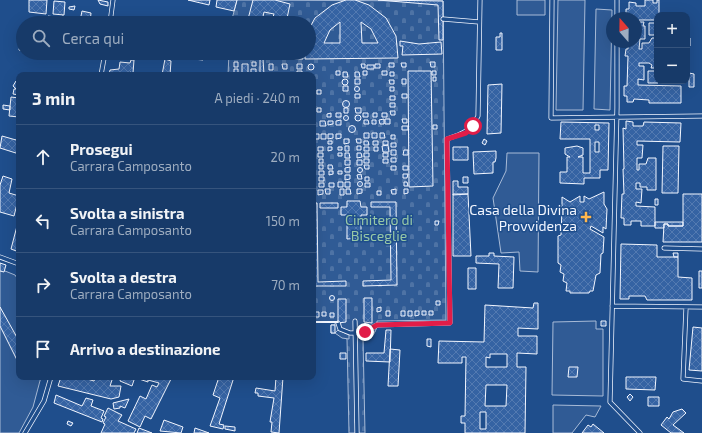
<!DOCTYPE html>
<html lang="it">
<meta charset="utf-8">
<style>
body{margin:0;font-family:"Exo 2",sans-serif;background:#20416f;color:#f1f3f6}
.controls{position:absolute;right:12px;top:12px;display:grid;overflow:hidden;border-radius:8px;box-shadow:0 4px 16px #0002}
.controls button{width:36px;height:36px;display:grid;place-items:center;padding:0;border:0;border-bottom:1px solid #36547d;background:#173a69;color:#f1f3f6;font:20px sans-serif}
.compass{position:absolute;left:606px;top:12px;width:36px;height:36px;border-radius:50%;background:#173a69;box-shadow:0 4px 16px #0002;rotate:340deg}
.stop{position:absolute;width:12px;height:12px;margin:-9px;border:3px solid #e11d48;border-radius:50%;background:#fff}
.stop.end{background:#e11d48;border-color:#fff;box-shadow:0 1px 4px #0008}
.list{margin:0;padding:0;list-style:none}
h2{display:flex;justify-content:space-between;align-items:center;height:52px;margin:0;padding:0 16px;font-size:17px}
h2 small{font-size:13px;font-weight:400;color:#9eadc0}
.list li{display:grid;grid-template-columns:26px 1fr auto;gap:12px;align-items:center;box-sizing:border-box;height:64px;padding:0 16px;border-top:1px solid #36547d}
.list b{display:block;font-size:15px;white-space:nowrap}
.list p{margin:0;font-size:13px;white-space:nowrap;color:#9eadc0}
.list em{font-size:13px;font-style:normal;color:#9eadc0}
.icon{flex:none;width:22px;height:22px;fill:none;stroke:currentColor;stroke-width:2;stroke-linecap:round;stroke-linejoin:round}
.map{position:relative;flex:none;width:702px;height:433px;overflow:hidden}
.search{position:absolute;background:#173a69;box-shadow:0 4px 16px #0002;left:16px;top:16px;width:300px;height:44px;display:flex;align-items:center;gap:10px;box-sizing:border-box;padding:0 14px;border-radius:22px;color:#9eadc0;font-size:15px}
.panel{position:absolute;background:#173a69;box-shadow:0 4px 16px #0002;left:16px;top:72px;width:300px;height:308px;border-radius:8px}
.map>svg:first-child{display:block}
.cemetery{fill:url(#cemetery-stones);stroke:#a8bbd7}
.garden{fill:#305b95;stroke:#a8bbd7}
.building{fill:url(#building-cross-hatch);stroke:#f2f6ff;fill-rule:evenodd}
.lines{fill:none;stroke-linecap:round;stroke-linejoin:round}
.lane-casing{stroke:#f2f6ff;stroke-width:5}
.lane{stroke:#1f4e8c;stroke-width:3.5}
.wall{stroke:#f2f6ff;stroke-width:2}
.route{stroke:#e11d48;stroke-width:5}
.poi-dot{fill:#ffb74d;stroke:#1f4e8c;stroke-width:1.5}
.labels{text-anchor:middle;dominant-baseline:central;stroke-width:3;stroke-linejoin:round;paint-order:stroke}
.poi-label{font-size:14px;fill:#f2f6ff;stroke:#1f4e8c;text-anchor:end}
.park-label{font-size:14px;fill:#97c8a6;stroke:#1f4e8c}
</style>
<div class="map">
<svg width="702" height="433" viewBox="0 0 702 433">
<defs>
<pattern id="cemetery-stones" width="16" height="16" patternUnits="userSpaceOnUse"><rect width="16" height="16" fill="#305b95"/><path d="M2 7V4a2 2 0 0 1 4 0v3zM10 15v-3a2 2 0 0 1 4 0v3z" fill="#4e73a5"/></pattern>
<pattern id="building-cross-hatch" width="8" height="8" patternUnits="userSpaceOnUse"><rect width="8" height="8" fill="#3563a3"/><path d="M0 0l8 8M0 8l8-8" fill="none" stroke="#537ab1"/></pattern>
</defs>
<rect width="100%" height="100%" fill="#1f4e8c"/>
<path class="cemetery" d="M 237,0 L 443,1 L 446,320 L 377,321 C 377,331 374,338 363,339 L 365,433 L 349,433 L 347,339 L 335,333 L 331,333 L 331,325 L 335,325 L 335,322 L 313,322 L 313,75 L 228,75 L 229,53 L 309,53 L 309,23 L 231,23 Z"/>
<path class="garden" d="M 517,0 L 545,0 L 545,15 L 517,15 Z
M 558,0 L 585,0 L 583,110 L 556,110 Z
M 596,9 L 612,10 L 610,110 L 594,109 Z
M 507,153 L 539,153 L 538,272 L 520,271 L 519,252 L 501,253 L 493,198 L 506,171 Z
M 0,269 L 15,275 L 19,281 L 19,377 L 41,377 L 33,407 L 19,433 L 0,433 Z
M 596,321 L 596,329 L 603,329 L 603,396 L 552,395 L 553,322 Z
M 377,327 L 372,337 L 360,339 L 360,335 L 369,332 L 373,328 Z
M 338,330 L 349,335 L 349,339 L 342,338 L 335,333 Z
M 553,405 L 601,406 L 595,417 L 586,415 L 572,433 L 553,433 Z"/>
<path class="building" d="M 29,0 L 47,0 L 46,14 L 29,12 Z
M 98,0 L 108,2 L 108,6 L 100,4 Z
M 188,0 L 210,0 L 209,5 Z
M 217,0 L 237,0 L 234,11 L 216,7 Z
M 253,0 L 275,0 L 290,4 L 286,23 L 271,23 L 274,14 L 264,12 L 262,21 L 269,23 L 247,23 Z
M 346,0 L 355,0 L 369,5 L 386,18 L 396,36 L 398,58 L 305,59 L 305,53 L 309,53 L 309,29 L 315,18 L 332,5 ZM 340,22 L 340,43 L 324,43 L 330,30 ZM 361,22 L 371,29 L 378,43 L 362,43 Z
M 378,0 L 443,1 L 443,40 L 439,40 L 438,5 Z
M 645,0 L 653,0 L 653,3 L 657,3 L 657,0 L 659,0 L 659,15 L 657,15 L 657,20 L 639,20 L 639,22 L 644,22 L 643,26 L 645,26 L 645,39 L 640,39 L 639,49 L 642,49 L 642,43 L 649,43 L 652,38 L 657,38 L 657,68 L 651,68 L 652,65 L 649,63 L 639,63 L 639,66 L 644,66 L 644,80 L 638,79 L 638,85 L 681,86 L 681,103 L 649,103 L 649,100 L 634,99 L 633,102 L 627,102 L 627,96 L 624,96 L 624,86 L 627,86 L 628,56 L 625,56 L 626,49 L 628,49 L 628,42 L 636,42 L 636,18 L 626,18 L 626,9 L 629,9 L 629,2 L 636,3 L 636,6 L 645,6 Z
M 54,1 L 65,2 L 64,15 L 53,14 Z
M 75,6 L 74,10 L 69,9 L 69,7 Z
M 82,11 L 91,13 L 90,23 L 80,21 Z
M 48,16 L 61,18 L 60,23 L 47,23 Z
M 62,16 L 66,17 L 65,22 L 62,19 Z
M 118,20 L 130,22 L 130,20 L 136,20 L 138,23 L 118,23 Z
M 649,23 L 657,23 L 657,35 L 649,35 Z
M 500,33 L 502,33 L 502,50 L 496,50 L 496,37 L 500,37 Z
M 687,38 L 690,38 L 690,46 L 687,46 Z
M 21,39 L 23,39 L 23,51 L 19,50 Z
M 400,41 L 419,44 L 441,42 L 442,54 L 402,55 L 403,46 L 400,46 Z
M 76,53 L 87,53 L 86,57 L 76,55 Z
M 194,53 L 203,53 L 203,60 L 193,59 Z
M 299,53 L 302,53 L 303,59 L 263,59 L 264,75 L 260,75 L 260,56 L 299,56 Z
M 165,59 L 171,61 L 170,75 L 162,75 Z
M 131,60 L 134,60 L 133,73 L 130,72 L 130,75 L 109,75 L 110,70 L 119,69 L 120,62 L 130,63 Z
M 234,62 L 238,62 L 238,67 L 234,67 Z
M 252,62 L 256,62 L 256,66 L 252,66 Z
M 430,62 L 435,62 L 435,67 L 431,67 Z
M 389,63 L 394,63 L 394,67 L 389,67 Z
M 401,63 L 406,63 L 406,67 L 402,67 Z
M 242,64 L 248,64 L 248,75 L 242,75 Z
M 269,64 L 273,64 L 273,70 L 269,70 Z
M 282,64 L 287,64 L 287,69 L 283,69 Z
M 297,64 L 302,64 L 302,69 L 297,69 Z
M 361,64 L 365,64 L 365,68 L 362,68 Z
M 375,64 L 380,64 L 380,68 L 375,68 Z
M308 67a3 3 0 1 1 6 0a3 3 0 1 1-6 0Z
M 367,65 L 374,65 L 374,69 L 367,69 Z
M 234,69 L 238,69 L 238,74 L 234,74 Z
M 251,69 L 256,69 L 256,74 L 251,74 Z
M 297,71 L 302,71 L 302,75 L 297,75 Z
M 336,71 L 340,71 L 340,75 L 336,75 Z
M 363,71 L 367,71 L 367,75 L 363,75 Z
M 382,71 L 387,71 L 387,75 L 382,75 Z
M 408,71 L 431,71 L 433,186 L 409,187 Z
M 432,71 L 436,71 L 436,75 L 432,75 Z
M 648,71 L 657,71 L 658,83 L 648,83 Z
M 343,72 L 347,72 L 348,77 L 343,77 Z
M 355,72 L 359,72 L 360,77 L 355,77 Z
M 390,72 L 394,72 L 394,76 L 390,76 Z
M 689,73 L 694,74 L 694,87 L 689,87 Z
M 433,77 L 436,77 L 436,81 L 433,81 Z
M 355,79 L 360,79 L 360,84 L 355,84 Z
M 402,79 L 406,79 L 406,84 L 402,84 Z
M342 82a3 3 0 1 1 6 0a3 3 0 1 1-6 0Z
M 389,80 L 394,80 L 394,84 L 390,84 Z
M 16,81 L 19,81 L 19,89 L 16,89 L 13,86 Z
M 502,84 L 501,133 L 487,134 L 488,85 Z
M 343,86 L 348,86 L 348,91 L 343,91 Z
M354.5 89a2.5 2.5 0 1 1 5 0a2.5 2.5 0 1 1-5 0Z
M 390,87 L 394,87 L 394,91 L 390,91 Z
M 14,89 L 19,89 L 19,95 L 13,94 Z
M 317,90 L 321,90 L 321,94 L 317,94 Z
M 355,94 L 360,94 L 360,98 L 355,98 Z
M 402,94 L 407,94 L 407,98 L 402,98 Z
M 390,96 L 395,96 L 395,100 L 390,100 Z
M 11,97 L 19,98 L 19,117 L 9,116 Z
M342.5 104a3.5 3.5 0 1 1 7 0a3.5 3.5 0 1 1-7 0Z
M 390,103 L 395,103 L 395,107 L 390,107 Z
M 3,105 L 10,106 L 10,110 L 3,109 Z
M 317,108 L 321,108 L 321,112 L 317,112 Z
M 344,108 L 348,108 L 348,113 L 344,113 Z
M 355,108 L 361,108 L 361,113 L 356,113 Z
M 390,111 L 395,111 L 395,115 L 391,115 Z
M 331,113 L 331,117 L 327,117 L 327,114 Z
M 336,113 L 341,113 L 341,117 L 336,117 Z
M 363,113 L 368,113 L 368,117 L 363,117 Z
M 373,113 L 377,113 L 377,117 L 373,117 Z
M 382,113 L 387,113 L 387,117 L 382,117 Z
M355 118a3 3 0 1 1 6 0a3 3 0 1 1-6 0Z
M343.5 118a2.5 2.5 0 1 1 5 0a2.5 2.5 0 1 1-5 0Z
M 384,119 L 384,124 L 380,124 L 379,120 Z
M 385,119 L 390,119 L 390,124 L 385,124 Z
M 402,119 L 407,119 L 407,123 L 403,123 Z
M 341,120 L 341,125 L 336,125 L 336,121 Z
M 364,120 L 368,120 L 369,124 L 364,124 Z
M 372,120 L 376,120 L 376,124 L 372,124 Z
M 320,121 L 325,121 L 326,126 L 320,126 Z
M 328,121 L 333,121 L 333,124 L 328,125 Z
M 626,121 L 633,122 L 633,126 L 643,126 L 644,122 L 681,123 L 680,142 L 637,141 L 637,145 L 643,145 L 642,158 L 637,158 L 637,170 L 639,170 L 639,164 L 646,164 L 648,158 L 656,158 L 656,190 L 647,190 L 647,187 L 640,187 L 640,183 L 636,183 L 636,189 L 642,189 L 641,203 L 636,202 L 636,206 L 655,207 L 655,226 L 641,226 L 641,221 L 631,221 L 631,225 L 624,225 L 624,218 L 621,218 L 622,194 L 624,194 L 623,169 L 624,169 L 623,128 L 626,129 Z
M 561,122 L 609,123 L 608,170 L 600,170 L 600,178 L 584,178 L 584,184 L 560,183 L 560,172 L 567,172 L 567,157 L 570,157 L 565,154 L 565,148 L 577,146 L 583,148 L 583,155 L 578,157 L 583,157 L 583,173 L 590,173 L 590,139 L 560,139 ZM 595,125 L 599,125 L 599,130 L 595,130 ZM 595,142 L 599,142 L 599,152 L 595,152 Z
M 433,125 L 437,125 L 437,129 L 433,129 Z
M348.5 129a3.5 3.5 0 1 1 7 0a3.5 3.5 0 1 1-7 0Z
M 402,126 L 408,126 L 408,130 L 402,130 Z
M 19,131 L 19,154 L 0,148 L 2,136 L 16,140 Z
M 364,133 L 369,133 L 369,138 L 364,138 Z
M 372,133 L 377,133 L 377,138 L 372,138 Z
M 380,133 L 384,133 L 385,138 L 380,138 Z
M 314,134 L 319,134 L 319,139 L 314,139 Z
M 321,134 L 326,134 L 326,139 L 321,139 Z
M 328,134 L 333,134 L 333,138 L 328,139 Z
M 336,134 L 341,134 L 341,138 L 336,139 Z
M 391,135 L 395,135 L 395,139 L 391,139 Z
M 344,139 L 349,139 L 349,143 L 344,144 Z
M 356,139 L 361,139 L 361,143 L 357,143 Z
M 484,139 L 487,141 L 485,145 L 482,143 Z
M 328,141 L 332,141 L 332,144 L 328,144 Z
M 364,141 L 368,141 L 369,145 L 364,145 Z
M 373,141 L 378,141 L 378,145 L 373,145 Z
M 383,141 L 388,141 L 388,145 L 383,145 Z
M 391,143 L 396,143 L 396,147 L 391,147 Z
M 388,145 L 389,152 L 383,152 L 382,146 Z
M 345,146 L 349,146 L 349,151 L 345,151 Z
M 357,146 L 361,146 L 361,150 L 357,150 Z
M 663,146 L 679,146 L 678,193 L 662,193 Z
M 318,147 L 323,147 L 323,151 L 318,151 Z
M 328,147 L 332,147 L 332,150 L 328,151 Z
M 338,147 L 342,147 L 342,150 L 338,150 Z
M 364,147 L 369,147 L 369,151 L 364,151 Z
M 374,147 L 378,147 L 378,151 L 374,151 Z
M 453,147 L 468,147 L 468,160 L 453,160 Z
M 391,150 L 396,150 L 396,155 L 391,155 Z
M 404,150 L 408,150 L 408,155 L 403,155 Z
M 496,151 L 496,158 L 495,162 L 493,162 L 493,173 L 474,174 L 473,152 Z
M 318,153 L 323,153 L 323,157 L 318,157 Z
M 338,153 L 342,153 L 342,156 L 338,156 Z
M 345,153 L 349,153 L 350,158 L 345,158 Z
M 357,153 L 361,153 L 362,157 L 357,158 Z
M 364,153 L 369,153 L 369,157 L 364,157 Z
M 383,153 L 388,153 L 388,157 L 383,157 Z
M 391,158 L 396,158 L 396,162 L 391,162 Z
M 319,159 L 323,159 L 323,163 L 319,163 Z
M 364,159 L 369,159 L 369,163 L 364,163 Z
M 383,159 L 388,159 L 388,163 L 383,163 Z
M 345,160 L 350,160 L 350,165 L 345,165 Z
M 357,160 L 362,160 L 362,165 L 357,165 Z
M 319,165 L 323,165 L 323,169 L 319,169 Z
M 328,165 L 332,165 L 333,169 L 328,169 Z
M 364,165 L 369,165 L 369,169 L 365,169 Z
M 391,166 L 396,166 L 396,170 L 391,170 Z
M 403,166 L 408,166 L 408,170 L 403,170 Z
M 350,167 L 350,172 L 345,172 L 345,168 Z
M357.5 170a2.5 2.5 0 1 1 5 0a2.5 2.5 0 1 1-5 0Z
M 319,171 L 324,171 L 324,175 L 319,175 Z
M 329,171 L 333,171 L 333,174 L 329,175 Z
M 338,171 L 342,171 L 342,174 L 338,174 Z
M 361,174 L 362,179 L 358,179 L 357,175 Z
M 403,174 L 408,174 L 407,178 L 403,178 Z
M 345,175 L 350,175 L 350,179 L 345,180 Z
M 3,176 L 12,179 L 9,193 L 19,196 L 14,216 L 0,212 L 0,185 Z
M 319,177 L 324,177 L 324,181 L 319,181 Z
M 365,177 L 369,177 L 369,181 L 365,181 Z
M 463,177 L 468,177 L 468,183 L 463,183 Z
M 453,181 L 458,181 L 458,187 L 468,187 L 468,194 L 453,195 Z
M357.5 184a2.5 2.5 0 1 1 5 0a2.5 2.5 0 1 1-5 0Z
M 338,182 L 343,182 L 343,187 L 338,187 Z
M 345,182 L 350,182 L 350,187 L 345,187 Z
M 404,182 L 407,182 L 408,186 L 404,186 Z
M 319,183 L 324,183 L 324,187 L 319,187 Z
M 329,183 L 334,183 L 334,187 L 329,187 Z
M 365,183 L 370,183 L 370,187 L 365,187 Z
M 325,189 L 330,189 L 330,194 L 326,194 Z
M 340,189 L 344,189 L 344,195 L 340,195 Z
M 346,189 L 350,189 L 351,194 L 346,194 Z
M 357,189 L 362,189 L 362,193 L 357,194 Z
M 396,189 L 396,194 L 392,194 L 391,190 Z
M 404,189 L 408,189 L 408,193 L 404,194 Z
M 318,190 L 323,190 L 323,194 L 318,195 Z
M 377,191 L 381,191 L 381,195 L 377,195 Z
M 604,192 L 604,204 L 607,209 L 606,229 L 603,227 L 603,233 L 591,226 L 590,229 L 604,237 L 603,253 L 601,254 L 600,273 L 596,275 L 593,291 L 590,291 L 589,293 L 570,293 L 570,291 L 566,291 L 567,283 L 563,281 L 564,274 L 560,272 L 561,265 L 558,263 L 558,236 L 561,235 L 562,208 L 560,207 L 562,206 L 562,197 L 570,202 L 580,196 L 580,202 L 584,202 L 584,196 L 589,199 Z
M 453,194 L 468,194 L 471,256 L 453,256 Z
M 683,194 L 702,194 L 702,242 L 663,242 L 664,224 L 668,224 L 668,226 L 683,226 Z
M 655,199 L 658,199 L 658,205 L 655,205 Z
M 347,201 L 360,201 L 361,207 L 367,207 L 367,215 L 361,215 L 361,238 L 347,239 L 347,215 L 341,215 L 341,207 L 347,207 Z
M 371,202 L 396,202 L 397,285 L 363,286 L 363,281 L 391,280 L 390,207 L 371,207 Z
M 313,203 L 317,203 L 318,282 L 346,281 L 346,286 L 313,286 Z
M 320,203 L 338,203 L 338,208 L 320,208 Z
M 435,221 L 439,221 L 438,225 L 435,225 Z
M 655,222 L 683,222 L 683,226 L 668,226 L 668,224 L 664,224 L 664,228 L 655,228 Z
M 17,226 L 19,227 L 19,252 L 11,249 Z
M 621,244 L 657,245 L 657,257 L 678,257 L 678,277 L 692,278 L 692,300 L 647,300 L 645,296 L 629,296 L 629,299 L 620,299 Z
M 489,253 L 494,253 L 494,256 L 514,257 L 513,288 L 498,288 L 499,264 L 476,263 L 476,256 L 489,256 Z
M 673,253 L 678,253 L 678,257 L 674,257 Z
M 0,263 L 6,265 L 4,272 L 0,271 Z
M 468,268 L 476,268 L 476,289 L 468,289 Z
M 699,271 L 702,271 L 702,288 L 699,288 Z
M329.5 298a2.5 2.5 0 1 1 5 0a2.5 2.5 0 1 1-5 0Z
M 364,298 L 372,298 L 372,323 L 364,322 Z
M 338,299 L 346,299 L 346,322 L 338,323 Z
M 436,301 L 440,301 L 440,305 L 436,305 Z
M 534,303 L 538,303 L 538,329 L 518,328 L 518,336 L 537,336 L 537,354 L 517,353 L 517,367 L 526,367 L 525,433 L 465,433 L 465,423 L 461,423 L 461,416 L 465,416 L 466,357 L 462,357 L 462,363 L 438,363 L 439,341 L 484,342 L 485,305 L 533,308 ZM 490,354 L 507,354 L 507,367 L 486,367 L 486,357 L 490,358 ZM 486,385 L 507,385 L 506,406 L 485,406 ZM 480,412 L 486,412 L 486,429 L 480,429 Z
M 0,307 L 19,341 L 19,364 L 0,326 Z
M 381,307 L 381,311 L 377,312 L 377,308 Z
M 386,311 L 390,311 L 390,316 L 386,316 Z
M 401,311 L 405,311 L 405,316 L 401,316 Z
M 408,311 L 412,311 L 412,316 L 408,316 Z
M 415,311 L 419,311 L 419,315 L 415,316 Z
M 422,311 L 426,311 L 426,315 L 422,315 Z
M 429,311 L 433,311 L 433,315 L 429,315 Z
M 315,312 L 319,312 L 319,317 L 315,317 Z
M 322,312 L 326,312 L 326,316 L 322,316 Z
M 330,313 L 334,313 L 334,317 L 330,317 Z
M 601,321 L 606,321 L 606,326 L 601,326 Z
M 331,325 L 335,325 L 335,333 L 331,333 Z
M 693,327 L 702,328 L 702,371 L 689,370 Z
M 386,330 L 391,330 L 390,362 L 366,361 L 366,353 L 384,353 Z
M 427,339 L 431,339 L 431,347 L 427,346 Z
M 390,349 L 400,350 L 398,386 L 388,386 Z
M 340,353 L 346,353 L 346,359 L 340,359 Z
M 569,367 L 578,367 L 577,377 L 568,377 Z
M 61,377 L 80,377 L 94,381 L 96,377 L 113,377 L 110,386 L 121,386 L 119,397 L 111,399 L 58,386 Z
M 121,377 L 135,377 L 132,386 L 120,381 Z
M 140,377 L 172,377 L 151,419 L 145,416 L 140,427 L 128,421 L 140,396 L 146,399 L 152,385 L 157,387 L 159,383 L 148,380 L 148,382 L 139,379 Z
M 219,377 L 234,377 L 219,424 L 224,425 L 223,429 L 210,426 L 220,398 L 213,395 Z
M 276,377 L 283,377 L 279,433 L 271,432 L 272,422 L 270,422 L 274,398 L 258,396 L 258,393 L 255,393 L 256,388 L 275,391 Z
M 626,377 L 656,377 L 655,390 L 626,389 Z
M 630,394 L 633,397 L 630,401 L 627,397 Z
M 56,395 L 82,406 L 86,398 L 93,400 L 91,406 L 104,411 L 101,418 L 103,419 L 102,422 L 54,403 Z
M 648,397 L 659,397 L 659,406 L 648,406 Z
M 129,399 L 125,408 L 120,406 L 120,408 L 114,409 L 113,403 Z
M 108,408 L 122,415 L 118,421 L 136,429 L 134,433 L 101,433 L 105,424 L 103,423 L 106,417 L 104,416 Z
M 682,409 L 686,413 L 673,425 L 684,433 L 671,433 L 661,425 L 667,417 L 669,419 L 673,412 Z
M 164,420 L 183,427 L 181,433 L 160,431 Z
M 68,421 L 73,423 L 71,426 L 67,424 Z
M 593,424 L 604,433 L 582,433 L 588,425 L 591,427 Z
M 225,426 L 235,427 L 235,431 L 225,429 Z
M 139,428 L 152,433 L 137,433 Z
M 195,428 L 209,433 L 194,433 Z"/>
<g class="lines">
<g class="lane-casing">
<path id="lane" d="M 552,0 L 551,118 L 702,116
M 617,0 L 617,18
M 443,19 L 479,22
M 110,23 L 113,0
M 617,42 L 617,108 L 610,402 L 640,433
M 101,75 L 105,53
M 664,248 L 702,249
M 0,257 L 19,264
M 612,306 L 702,307
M 686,308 L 683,379 L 702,381
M 355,321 L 357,433
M 338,323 L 340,329 L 350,333 L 355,333 L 365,332 L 377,325 L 450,323 L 447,139 C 462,134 471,131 478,116 L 480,0
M 25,433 L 44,401 L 51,377"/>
</g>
<use href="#lane" class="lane"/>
<path class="wall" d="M 313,322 L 338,322"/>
</g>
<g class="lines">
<path class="route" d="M 365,332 L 377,325 L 450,323 L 447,139 L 466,133 L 473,126"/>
</g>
<path class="poi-dot" d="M584 211h4v4h4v4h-4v4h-4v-4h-4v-4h4z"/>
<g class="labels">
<g class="poi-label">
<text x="577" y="209">Casa della Divina<tspan x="577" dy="16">Provvidenza</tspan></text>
</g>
<g class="park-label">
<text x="379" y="219">Cimitero di<tspan x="379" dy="16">Bisceglie</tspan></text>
</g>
</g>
</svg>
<div class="controls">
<button>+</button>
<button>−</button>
</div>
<svg class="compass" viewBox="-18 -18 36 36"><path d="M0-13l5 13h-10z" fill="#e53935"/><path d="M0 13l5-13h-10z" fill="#9eadc0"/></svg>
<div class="stop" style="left:473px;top:126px"></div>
<div class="stop end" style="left:365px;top:332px"></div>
<div class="search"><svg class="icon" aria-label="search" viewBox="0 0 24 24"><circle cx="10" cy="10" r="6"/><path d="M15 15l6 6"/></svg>Cerca qui</div>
<section class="panel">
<h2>3 min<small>A piedi · 240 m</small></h2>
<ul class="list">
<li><svg class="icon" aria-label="ahead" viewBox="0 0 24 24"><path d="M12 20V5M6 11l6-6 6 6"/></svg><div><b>Prosegui</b><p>Carrara Camposanto</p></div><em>20 m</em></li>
<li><svg class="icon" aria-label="left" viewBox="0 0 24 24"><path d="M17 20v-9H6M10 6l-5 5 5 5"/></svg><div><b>Svolta a sinistra</b><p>Carrara Camposanto</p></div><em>150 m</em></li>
<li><svg class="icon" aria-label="right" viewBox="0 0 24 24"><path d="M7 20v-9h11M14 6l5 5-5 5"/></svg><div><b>Svolta a destra</b><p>Carrara Camposanto</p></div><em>70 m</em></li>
<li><svg class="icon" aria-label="arrive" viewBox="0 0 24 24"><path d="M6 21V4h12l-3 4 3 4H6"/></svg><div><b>Arrivo a destinazione</b></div></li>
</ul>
</section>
</div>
